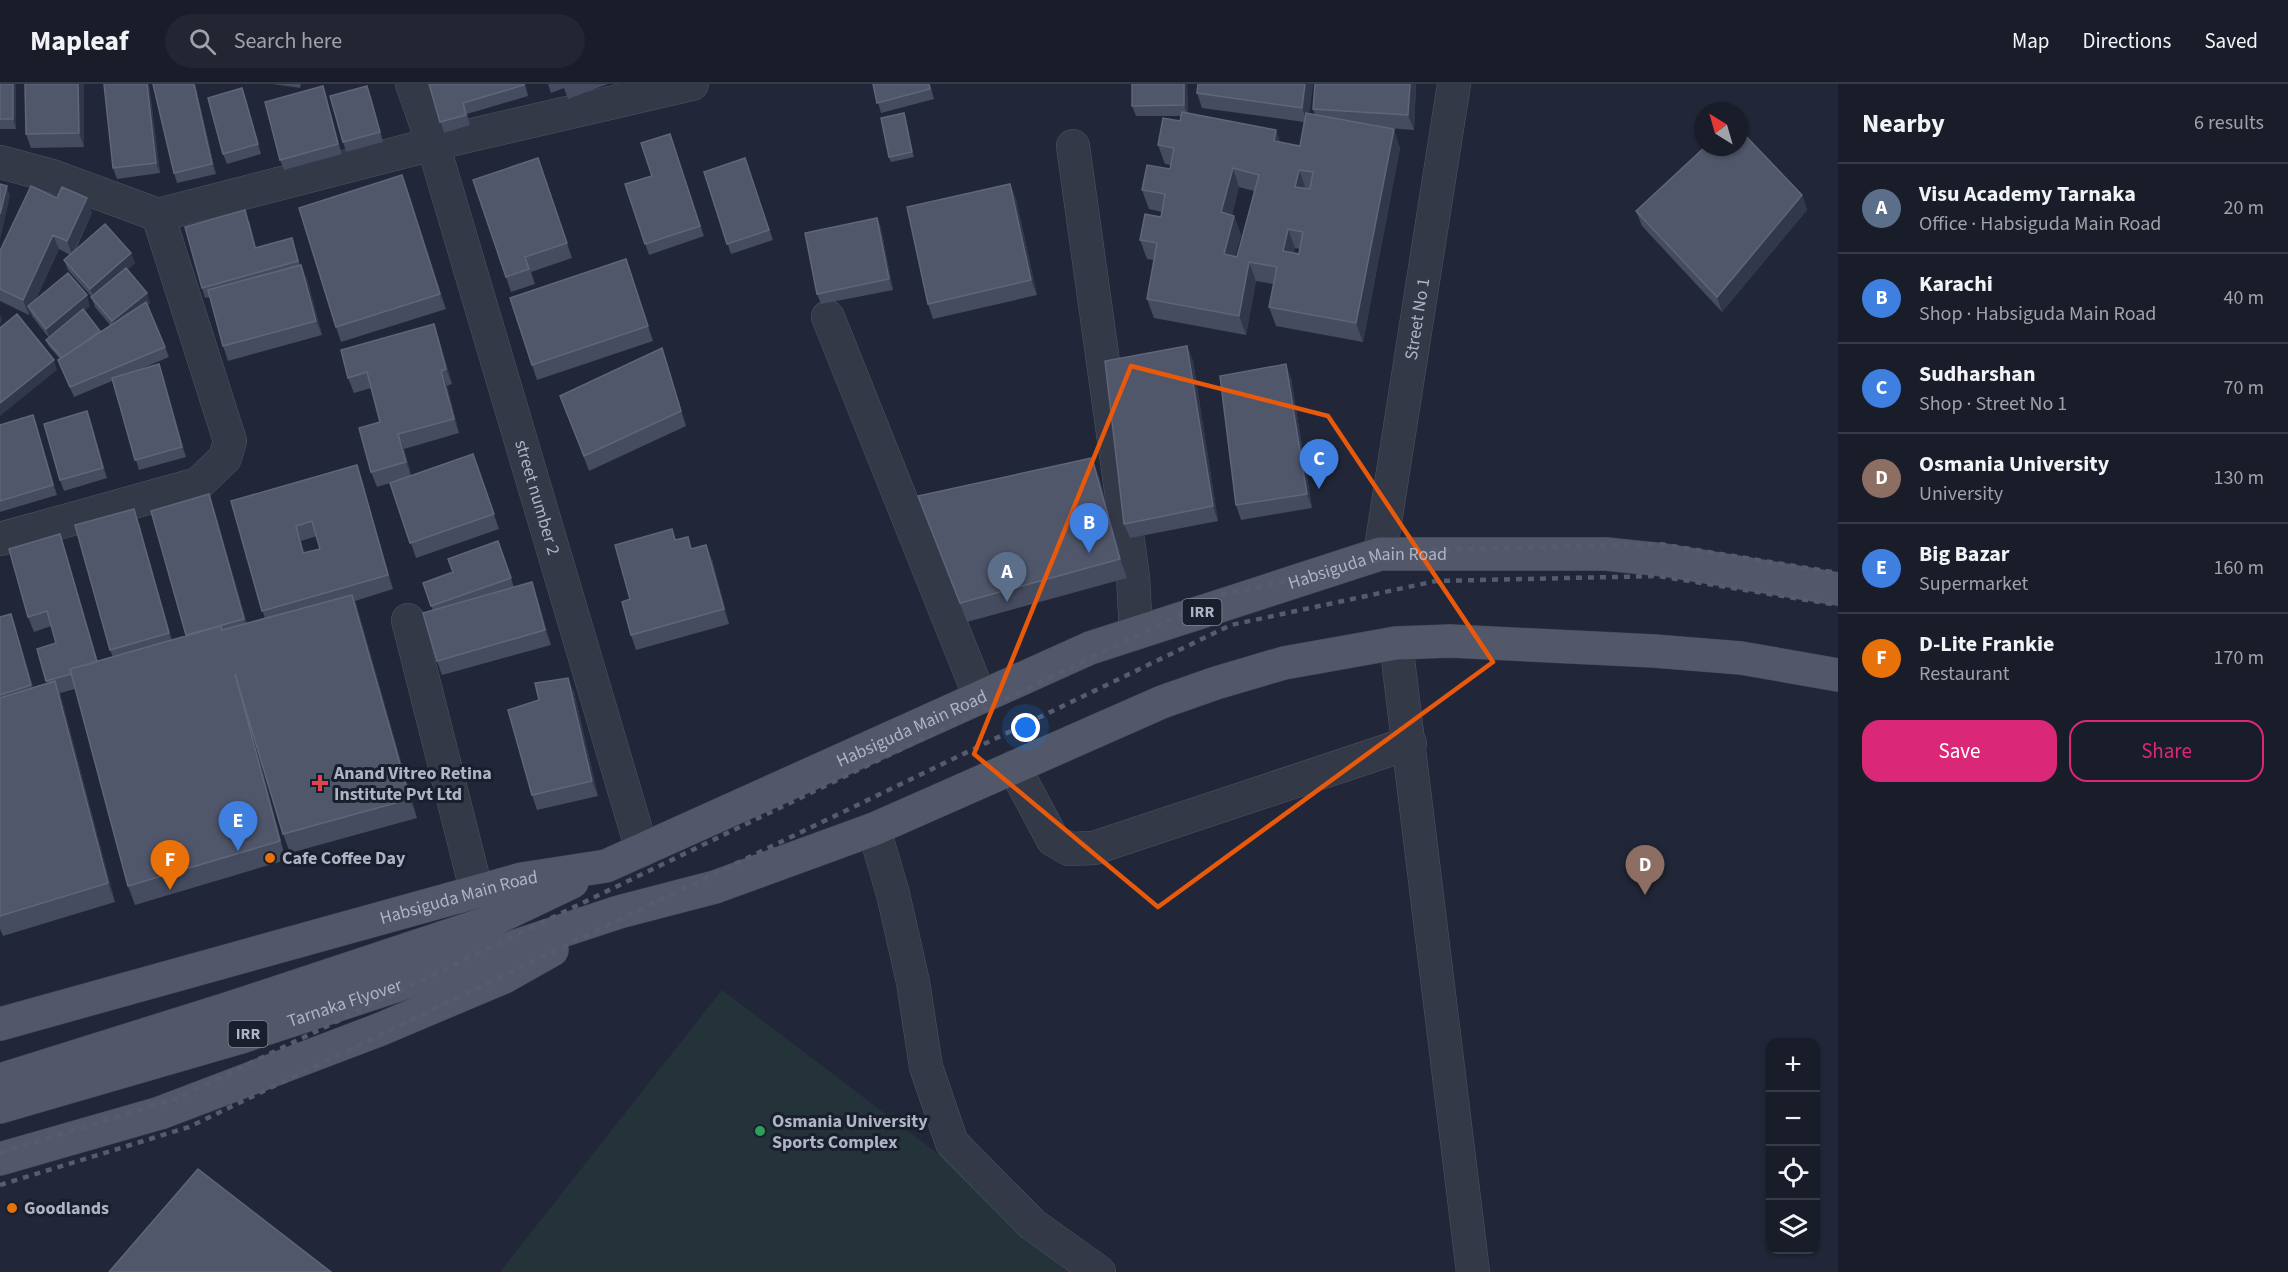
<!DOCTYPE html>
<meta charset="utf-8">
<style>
body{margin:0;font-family:"Source Sans 3",sans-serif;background:#222632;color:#f1f3f6}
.controls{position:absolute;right:18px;bottom:18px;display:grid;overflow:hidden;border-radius:12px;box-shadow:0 2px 4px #0004}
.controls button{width:54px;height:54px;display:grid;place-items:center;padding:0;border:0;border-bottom:2px solid #373b47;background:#191d2a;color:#f1f3f6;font:30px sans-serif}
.compass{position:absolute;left:1694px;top:18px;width:54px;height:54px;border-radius:50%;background:#191d2a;box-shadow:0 2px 4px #0004;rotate:323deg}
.you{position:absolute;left:1026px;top:644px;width:21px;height:21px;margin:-15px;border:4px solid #fff;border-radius:50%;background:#1a73e8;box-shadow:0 0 0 9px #1a73e833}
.badge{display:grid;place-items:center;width:39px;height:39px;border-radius:50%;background:#db2777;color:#fff;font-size:20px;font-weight:700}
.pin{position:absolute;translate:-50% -50px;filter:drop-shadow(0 2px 3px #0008)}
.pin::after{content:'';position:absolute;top:32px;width:21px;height:18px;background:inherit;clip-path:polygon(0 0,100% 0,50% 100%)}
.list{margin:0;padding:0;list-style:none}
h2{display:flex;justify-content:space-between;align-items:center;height:78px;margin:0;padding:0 24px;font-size:26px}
h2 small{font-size:20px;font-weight:400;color:#9fa2a8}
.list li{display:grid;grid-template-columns:39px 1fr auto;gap:18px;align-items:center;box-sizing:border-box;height:90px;padding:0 24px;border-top:2px solid #373b47}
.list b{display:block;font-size:22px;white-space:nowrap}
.list p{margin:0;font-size:20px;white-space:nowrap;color:#9fa2a8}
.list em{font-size:20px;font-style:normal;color:#9fa2a8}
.actions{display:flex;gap:12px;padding:18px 24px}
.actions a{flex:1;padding:14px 0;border:2px solid #db2777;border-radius:18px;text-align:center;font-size:21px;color:#db2777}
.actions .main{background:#db2777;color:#fff}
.icon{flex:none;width:33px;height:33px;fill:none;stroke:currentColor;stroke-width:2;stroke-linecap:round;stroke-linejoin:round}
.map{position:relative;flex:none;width:1838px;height:1188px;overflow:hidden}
header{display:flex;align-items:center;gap:36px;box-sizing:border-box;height:84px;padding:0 30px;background:#191d2a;border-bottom:2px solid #373b47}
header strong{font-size:28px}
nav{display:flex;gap:33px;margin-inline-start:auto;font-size:21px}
.search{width:420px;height:54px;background:#222632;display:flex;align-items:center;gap:15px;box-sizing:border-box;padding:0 21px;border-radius:33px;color:#9fa2a8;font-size:22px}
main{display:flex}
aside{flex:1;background:#191d2a}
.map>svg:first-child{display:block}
.green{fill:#233339}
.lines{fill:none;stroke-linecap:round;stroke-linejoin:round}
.minor-casing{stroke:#4f5463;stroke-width:34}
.major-casing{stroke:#3e4352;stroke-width:34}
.minor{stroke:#343948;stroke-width:33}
.major{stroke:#525869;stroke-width:33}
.rail{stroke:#565c70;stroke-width:4.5;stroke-dasharray:6 6;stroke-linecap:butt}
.wall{fill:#454c60;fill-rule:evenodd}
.shaded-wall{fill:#32384b}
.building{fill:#50576b;stroke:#5f6679;stroke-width:1.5;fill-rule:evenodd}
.marked{fill:none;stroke:#e8590c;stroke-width:4.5;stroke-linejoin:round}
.health-dot{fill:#e0444e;stroke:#1a1f2d;stroke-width:2}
.food-dot{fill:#e8710a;stroke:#1a1f2d;stroke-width:2}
.leisure-dot{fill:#2e9e5b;stroke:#1a1f2d;stroke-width:2}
.labels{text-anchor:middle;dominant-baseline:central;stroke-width:6;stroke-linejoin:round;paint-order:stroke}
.shield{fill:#1a1f2d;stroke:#828797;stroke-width:1.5}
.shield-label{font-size:16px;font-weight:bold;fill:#afb4c5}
.street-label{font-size:18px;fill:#afb4c5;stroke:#1a1f2d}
.poi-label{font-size:18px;font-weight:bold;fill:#afb4c5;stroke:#1a1f2d;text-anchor:start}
</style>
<header>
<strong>Mapleaf</strong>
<div class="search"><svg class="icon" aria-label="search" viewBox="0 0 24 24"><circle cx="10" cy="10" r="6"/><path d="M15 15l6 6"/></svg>Search here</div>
<nav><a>Map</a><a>Directions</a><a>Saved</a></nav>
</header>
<main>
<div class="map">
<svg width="1838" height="1188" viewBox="0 0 1838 1188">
<rect width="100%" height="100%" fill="#212738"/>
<path class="green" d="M 722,906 L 1094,1188 L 500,1188 Z"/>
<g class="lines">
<g class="minor-casing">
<g id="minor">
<path id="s1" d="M 412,0 L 433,60 L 642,766"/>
<path d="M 1073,62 L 1133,493 L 1136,549"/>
<path d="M 0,78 L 52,92 L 158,131 L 230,357 L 225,374 L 198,400 L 0,455"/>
<path d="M 158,131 L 433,60 L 692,0"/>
<path d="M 828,233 L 980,613"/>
<path id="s2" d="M 1380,470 L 1454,0"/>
<path d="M 408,536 L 477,809"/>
<path d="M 1396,559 L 1473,1188"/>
<path d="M 1014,683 L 1053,756 L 1069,765 L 1094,764 L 1410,659"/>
<path d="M 874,745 L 893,810 L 913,898 L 926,983 L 952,1059 L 1032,1140 L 1099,1188"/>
</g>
</g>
<g class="major-casing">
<g id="major">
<path id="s3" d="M 0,940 L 522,795 L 606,782 L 1090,564 L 1380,470 L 1606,470 L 1664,476 L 1838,505"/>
<path d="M 0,996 L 230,924 L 484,840 L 572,798"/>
<path id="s4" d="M 0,1023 L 238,954 L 619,828 L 715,803 L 874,745 L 1162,618 L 1216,599 L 1284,579 L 1396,559 L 1450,557 L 1654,567 L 1741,574 L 1838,591"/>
<path d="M 0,1075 L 160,1029 L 381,945 L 504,893 L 552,866"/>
</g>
</g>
<use href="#minor" class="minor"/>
<use href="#major" class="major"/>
<path class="rail" d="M 0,1069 L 178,1014 L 1221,511 L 1432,466 L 1660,460 L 1838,489
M 0,1101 L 189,1043 L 1231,541 L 1436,497 L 1658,492 L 1838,521"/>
</g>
<path class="wall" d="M 0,0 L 16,0 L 16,45 L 0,45 Z
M 84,0 L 84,63 L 31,64 L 26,50 Z
M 104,0 L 149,0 L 160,89 L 117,95 L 113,84 Z
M 195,0 L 216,90 L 177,99 L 174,89 Z
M 273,0 L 301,0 L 300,4 Z
M 429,0 L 525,0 L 528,12 L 467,30 L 470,41 L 444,49 Z
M 548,0 L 608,0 L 568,15 L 564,4 L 551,9 Z
M 873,0 L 930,0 L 934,15 L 881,29 Z
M 1187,0 L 1188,29 L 1281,58 L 1300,62 L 1304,38 L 1202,24 L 1197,9 L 1198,0 L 1313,0 L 1309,29 L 1315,31 L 1313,25 L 1315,0 L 1416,0 L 1414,46 L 1388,44 L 1400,64 L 1363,258 L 1276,242 L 1269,223 L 1273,200 L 1256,197 L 1246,251 L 1154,234 L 1147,215 L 1154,176 L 1147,175 L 1140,156 L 1161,133 L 1162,128 L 1149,125 L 1142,106 L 1170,85 L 1171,81 L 1165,80 L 1158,61 L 1180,37 L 1181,32 L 1136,32 L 1132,22 ZM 1239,103 L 1254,107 L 1237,173 L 1235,173 L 1241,151 L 1234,132 L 1232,131 ZM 1295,164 L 1300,165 L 1299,170 L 1293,169 Z
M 326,12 L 342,70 L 284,86 L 280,76 Z
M 371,12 L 383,58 L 346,68 L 343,58 Z
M 246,15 L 261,70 L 227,80 L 223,70 Z
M 904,29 L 914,73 L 891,78 L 889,73 Z
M 670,50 L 704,152 L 649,171 L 625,100 L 652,92 Z
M 538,74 L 572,174 L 531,188 L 535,200 L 511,208 L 506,193 Z
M 745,74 L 773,156 L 731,170 L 704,88 Z
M 402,91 L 446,225 L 341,258 L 336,243 Z
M 1010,100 L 1016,115 L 1037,211 L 933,235 L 928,220 Z
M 1802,111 L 1807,126 L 1722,228 L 1642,142 L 1636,127 Z
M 92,129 L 75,167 L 131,169 L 135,179 L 127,186 L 147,209 L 150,219 L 148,221 L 169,273 L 136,287 L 159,280 L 186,373 L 139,386 L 112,297 L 74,313 L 58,276 L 60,275 L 48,261 L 46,256 L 49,254 L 32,232 L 30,227 L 29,231 L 0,217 L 0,167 ZM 59,165 L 70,171 L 64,176 L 68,186 L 91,212 L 95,223 L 110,241 L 101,248 L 84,227 L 90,222 L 35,217 Z
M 877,134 L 881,144 L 893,206 L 821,220 L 817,210 Z
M 249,136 L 256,163 L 295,164 L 300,181 L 307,195 L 322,251 L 228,277 L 223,262 L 210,213 L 205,214 L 202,204 Z
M 626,175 L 653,257 L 537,296 L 532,281 Z
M 434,240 L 439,255 L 452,300 L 447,302 L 459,349 L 404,365 L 411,392 L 473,370 L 499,445 L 416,474 L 390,399 L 377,403 L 371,388 L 380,338 L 371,304 L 354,309 L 348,294 Z
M 1187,262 L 1193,277 L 1218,437 L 1130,454 L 1124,440 Z
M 667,279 L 686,342 L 589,387 L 566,327 Z
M 1291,294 L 1312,424 L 1241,436 L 1236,421 Z
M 33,331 L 57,411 L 0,428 L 0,341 Z
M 91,338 L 107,394 L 64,407 L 60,396 Z
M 357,381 L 362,396 L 393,505 L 355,517 L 359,530 L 417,734 L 290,769 L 283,750 L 252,645 L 286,776 L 135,821 L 128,802 L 75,605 L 60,609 L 115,818 L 3,852 L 0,845 L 0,533 L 11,530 L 16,545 L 33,603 L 47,599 L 37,565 L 56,559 L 51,542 L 34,548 L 28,533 L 65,465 L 98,578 L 113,573 L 110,566 L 139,439 L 172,556 L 186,552 L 151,427 L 214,425 L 247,540 L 265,535 L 231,417 ZM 317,452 L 320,465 L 304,469 L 301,457 Z
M 1099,393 L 1127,494 L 967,538 L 918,412 Z
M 672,445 L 676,456 L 712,475 L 729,540 L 636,566 L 631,551 L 630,515 Z
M 498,457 L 514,503 L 537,513 L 551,561 L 442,591 L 437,577 L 433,527 L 423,499 L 453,488 Z
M 574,608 L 598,712 L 537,726 L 532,711 L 539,616 Z"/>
<path class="shaded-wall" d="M 13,0 L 16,0 L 16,45 L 13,35 Z
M 78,0 L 84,0 L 84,63 L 79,49 Z
M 147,0 L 149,0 L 160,89 L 156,79 Z
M 194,0 L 195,0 L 216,90 L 212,80 Z
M 1184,0 L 1187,0 L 1188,32 L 1184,21 Z
M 1305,0 L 1313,0 L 1307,39 L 1302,24 Z
M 1410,0 L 1416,0 L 1414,46 L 1408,31 Z
M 323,2 L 326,12 L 342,70 L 338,60 Z
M 367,2 L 371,12 L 383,58 L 380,48 Z
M 242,4 L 246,15 L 261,70 L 258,60 Z
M 904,29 L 906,35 L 914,73 L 912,68 Z
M 1394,45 L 1400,64 L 1363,258 L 1356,239 Z
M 1276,46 L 1283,65 L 1274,57 Z
M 1233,84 L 1239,103 L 1228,147 L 1221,128 Z
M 1299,86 L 1306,105 L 1295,103 Z
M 402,91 L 408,106 L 446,225 L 440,210 Z
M 1010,100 L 1016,115 L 1037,211 L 1031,196 Z
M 7,102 L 10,112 L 0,156 L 0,130 Z
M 1802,111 L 1807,126 L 1722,228 L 1717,213 Z
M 87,114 L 92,129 L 72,171 L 67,157 Z
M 1234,132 L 1241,151 L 1231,189 L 1224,170 Z
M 877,134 L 881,144 L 893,206 L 889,195 Z
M 1288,145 L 1295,164 L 1290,186 L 1283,167 Z
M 53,151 L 59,165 L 31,226 L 28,222 L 30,227 L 29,231 L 23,216 Z
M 131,169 L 135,179 L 94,215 L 90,205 Z
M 1249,178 L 1256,197 L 1246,251 L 1239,232 Z
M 301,181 L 307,195 L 322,251 L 316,237 Z
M 147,209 L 150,219 L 115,247 L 112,237 Z
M 87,211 L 90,222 L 50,255 L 46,245 Z
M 0,230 L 2,236 L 0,241 Z
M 434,240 L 439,255 L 452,300 L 446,285 Z
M 1187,262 L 1193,277 L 1218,437 L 1213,422 Z
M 662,264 L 667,279 L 686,342 L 681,327 Z
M 54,276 L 57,286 L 0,332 L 0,319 Z
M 159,280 L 163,290 L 186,373 L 182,363 Z
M 1286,280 L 1291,294 L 1312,424 L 1307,410 Z
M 441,287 L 447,302 L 459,349 L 454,335 Z
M 87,327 L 91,338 L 107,394 L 103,384 Z
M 33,331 L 37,341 L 57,411 L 53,401 Z
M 398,350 L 404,365 L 412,393 L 406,378 Z
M 1092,374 L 1099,393 L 1127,494 L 1120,475 Z
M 357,381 L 362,396 L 393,505 L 388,491 Z
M 209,410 L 214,425 L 250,549 L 244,535 Z
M 134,425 L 139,439 L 174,564 L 169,549 Z
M 296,442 L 301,457 L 309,484 L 303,469 Z
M 60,450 L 65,465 L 103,597 L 98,582 Z
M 706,461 L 712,475 L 729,540 L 724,525 Z
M 532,498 L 537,513 L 551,561 L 545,546 Z
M 352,511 L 359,530 L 417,734 L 410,715 Z
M 11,530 L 16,545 L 37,616 L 31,601 Z
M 235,590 L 242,609 L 286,776 L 280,757 Z
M 568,594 L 574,608 L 598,712 L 592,697 Z
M 55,597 L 62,616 L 115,818 L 108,799 Z"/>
<path class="building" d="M 0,0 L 13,0 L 13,35 L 0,35 Z
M 25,0 L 78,0 L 79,49 L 26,50 Z
M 104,0 L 147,0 L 156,79 L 113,84 Z
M 153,0 L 194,0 L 212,80 L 174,89 Z
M 429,0 L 524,0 L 524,1 L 463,19 L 466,31 L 440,38 Z
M 873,0 L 929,0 L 930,5 L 877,19 Z
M 1132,0 L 1184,0 L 1184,21 L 1132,22 Z
M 1198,0 L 1305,0 L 1302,24 L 1197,9 Z
M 1315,0 L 1410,0 L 1408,31 L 1313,25 Z
M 323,2 L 338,60 L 280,76 L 265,18 Z
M 367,2 L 380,48 L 343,58 L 330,12 Z
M 242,4 L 258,60 L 223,70 L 208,14 Z
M 1182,28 L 1276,46 L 1274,57 L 1300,62 L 1306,29 L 1394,45 L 1356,239 L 1269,223 L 1277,183 L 1249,178 L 1239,232 L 1147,215 L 1157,159 L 1140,156 L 1145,130 L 1161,133 L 1165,110 L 1142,106 L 1147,81 L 1170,85 L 1174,64 L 1158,61 L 1163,34 L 1180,37 ZM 1233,84 L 1259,91 L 1237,173 L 1224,170 L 1234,132 L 1221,128 ZM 1299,86 L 1313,88 L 1310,105 L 1295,103 ZM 1288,145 L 1303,148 L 1299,170 L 1283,167 Z
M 904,29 L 912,68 L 889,73 L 881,34 Z
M 1739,45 L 1802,111 L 1717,213 L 1636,127 L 1705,63 L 1739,63 Z
M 670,50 L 700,142 L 645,160 L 625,100 L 652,92 L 641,59 Z
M 538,74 L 567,159 L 525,173 L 529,185 L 506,193 L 473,96 Z
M 745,74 L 769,146 L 727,160 L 704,88 Z
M 402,91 L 440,210 L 336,243 L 299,124 Z
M 0,100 L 7,102 L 0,130 Z
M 1010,100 L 1031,196 L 928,220 L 907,123 Z
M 31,102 L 57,114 L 62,103 L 87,114 L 67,157 L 53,151 L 23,216 L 0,205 L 0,167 Z
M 245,126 L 255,164 L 292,154 L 298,177 L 202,204 L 185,143 Z
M 877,134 L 889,195 L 817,210 L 805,149 Z
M 105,140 L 131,169 L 90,205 L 64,176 Z
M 626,175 L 648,242 L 532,281 L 510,214 Z
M 301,181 L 316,237 L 223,262 L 208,206 Z
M 126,184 L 147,209 L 112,237 L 91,213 Z
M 68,189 L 87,211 L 46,245 L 28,222 Z
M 146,218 L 165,263 L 70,303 L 58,276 Z
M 83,225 L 100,247 L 89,255 L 62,274 L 46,256 Z
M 17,230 L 54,276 L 0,319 L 0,244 Z
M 434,240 L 446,285 L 441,287 L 454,335 L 398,350 L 406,378 L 371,388 L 359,344 L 380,338 L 367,288 L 348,294 L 341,266 Z
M 1187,262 L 1213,422 L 1124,440 L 1105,277 Z
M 662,264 L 681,327 L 584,372 L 560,312 Z
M 159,280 L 182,363 L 135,376 L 112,294 Z
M 1286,280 L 1307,410 L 1236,421 L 1220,292 Z
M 87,327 L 103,384 L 60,396 L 44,340 Z
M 33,331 L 53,401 L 0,417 L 0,341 Z
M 473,370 L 494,430 L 410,459 L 390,399 Z
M 1092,374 L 1120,475 L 960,519 L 918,412 Z
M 357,381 L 388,491 L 262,527 L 231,417 ZM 312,437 L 320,465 L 303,469 L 296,442 Z
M 209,410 L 244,535 L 186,551 L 151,427 Z
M 134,425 L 169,549 L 110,566 L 75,441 Z
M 672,445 L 675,456 L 688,453 L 691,465 L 706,461 L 724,525 L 631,551 L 622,518 L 630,515 L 615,461 Z
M 60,450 L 97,578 L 70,585 L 71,590 L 46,597 L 37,565 L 56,559 L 47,527 L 28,533 L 9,465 Z
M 498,457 L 511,494 L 431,522 L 423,499 L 453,488 L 448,475 Z
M 532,498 L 545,546 L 437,577 L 423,529 Z
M 352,511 L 410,715 L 283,750 L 235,590 L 280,757 L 128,802 L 70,585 L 221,542 L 222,546 Z
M 11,530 L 31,601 L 0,611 L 0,533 Z
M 568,594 L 592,697 L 532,711 L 508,626 L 539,616 L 535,599 Z
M 55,597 L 108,799 L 0,832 L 0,614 Z
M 198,1085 L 331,1188 L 109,1188 Z"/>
<path class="marked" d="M 1131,282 L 1328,332 L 1493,578 L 1158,823 L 974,670 Z"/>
<path class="health-dot" d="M317 690h6v6h6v6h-6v6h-6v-6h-6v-6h6z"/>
<g class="food-dot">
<circle cx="270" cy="774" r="6"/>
<circle cx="12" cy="1124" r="6"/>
</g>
<circle class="leisure-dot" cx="760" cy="1047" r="6"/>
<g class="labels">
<g class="shield">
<rect x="1182.5" y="515" width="39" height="26" rx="4.5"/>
<rect x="228.5" y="937" width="39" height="26" rx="4.5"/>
</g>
<g class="shield-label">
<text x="1202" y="528">IRR</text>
<text x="248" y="950">IRR</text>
</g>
<g class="street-label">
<text stroke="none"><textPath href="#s2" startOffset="238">Street No 1</textPath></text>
<text stroke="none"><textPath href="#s1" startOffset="432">street number 2</textPath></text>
<text stroke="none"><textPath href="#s3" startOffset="1448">Habsiguda Main Road</textPath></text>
<text stroke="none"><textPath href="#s3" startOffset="962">Habsiguda Main Road</textPath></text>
<text stroke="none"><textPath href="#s3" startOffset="476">Habsiguda Main Road</textPath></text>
<text stroke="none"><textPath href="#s4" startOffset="360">Tarnaka Flyover</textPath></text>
</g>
<g class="poi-label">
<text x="334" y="689">Anand Vitreo Retina<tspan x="334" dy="21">Institute Pvt Ltd</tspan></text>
<text x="282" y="774">Cafe Coffee Day</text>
<text x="772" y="1037">Osmania University<tspan x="772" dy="21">Sports Complex</tspan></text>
<text x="24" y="1124">Goodlands</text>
</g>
</g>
</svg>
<div class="controls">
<button>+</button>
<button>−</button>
<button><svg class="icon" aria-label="locate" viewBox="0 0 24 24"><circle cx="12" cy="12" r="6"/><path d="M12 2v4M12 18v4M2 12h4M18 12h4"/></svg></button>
<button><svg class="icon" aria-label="layers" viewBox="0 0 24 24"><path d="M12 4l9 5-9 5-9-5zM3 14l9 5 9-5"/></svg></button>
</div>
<svg class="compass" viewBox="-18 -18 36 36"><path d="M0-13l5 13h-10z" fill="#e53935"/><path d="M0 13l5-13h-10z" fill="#9fa2a8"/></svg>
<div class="you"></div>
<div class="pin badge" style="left:1007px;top:518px;background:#5c6f8a">A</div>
<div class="pin badge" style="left:1089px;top:469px;background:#3f7fe0">B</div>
<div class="pin badge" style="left:1319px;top:405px;background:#3f7fe0">C</div>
<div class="pin badge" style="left:1645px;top:811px;background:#8d6e63">D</div>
<div class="pin badge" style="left:238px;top:767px;background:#3f7fe0">E</div>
<div class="pin badge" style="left:170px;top:806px;background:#e8710a">F</div>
</div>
<aside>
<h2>Nearby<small>6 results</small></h2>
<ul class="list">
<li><span class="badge" style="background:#5c6f8a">A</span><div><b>Visu Academy Tarnaka</b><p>Office · Habsiguda Main Road</p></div><em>20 m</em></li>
<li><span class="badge" style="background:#3f7fe0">B</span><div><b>Karachi</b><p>Shop · Habsiguda Main Road</p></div><em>40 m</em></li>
<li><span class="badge" style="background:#3f7fe0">C</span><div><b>Sudharshan</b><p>Shop · Street No 1</p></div><em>70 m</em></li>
<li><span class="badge" style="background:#8d6e63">D</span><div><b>Osmania University</b><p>University</p></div><em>130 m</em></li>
<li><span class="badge" style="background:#3f7fe0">E</span><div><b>Big Bazar</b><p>Supermarket</p></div><em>160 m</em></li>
<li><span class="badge" style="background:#e8710a">F</span><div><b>D-Lite Frankie</b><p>Restaurant</p></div><em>170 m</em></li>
</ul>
<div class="actions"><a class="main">Save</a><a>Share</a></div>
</aside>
</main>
